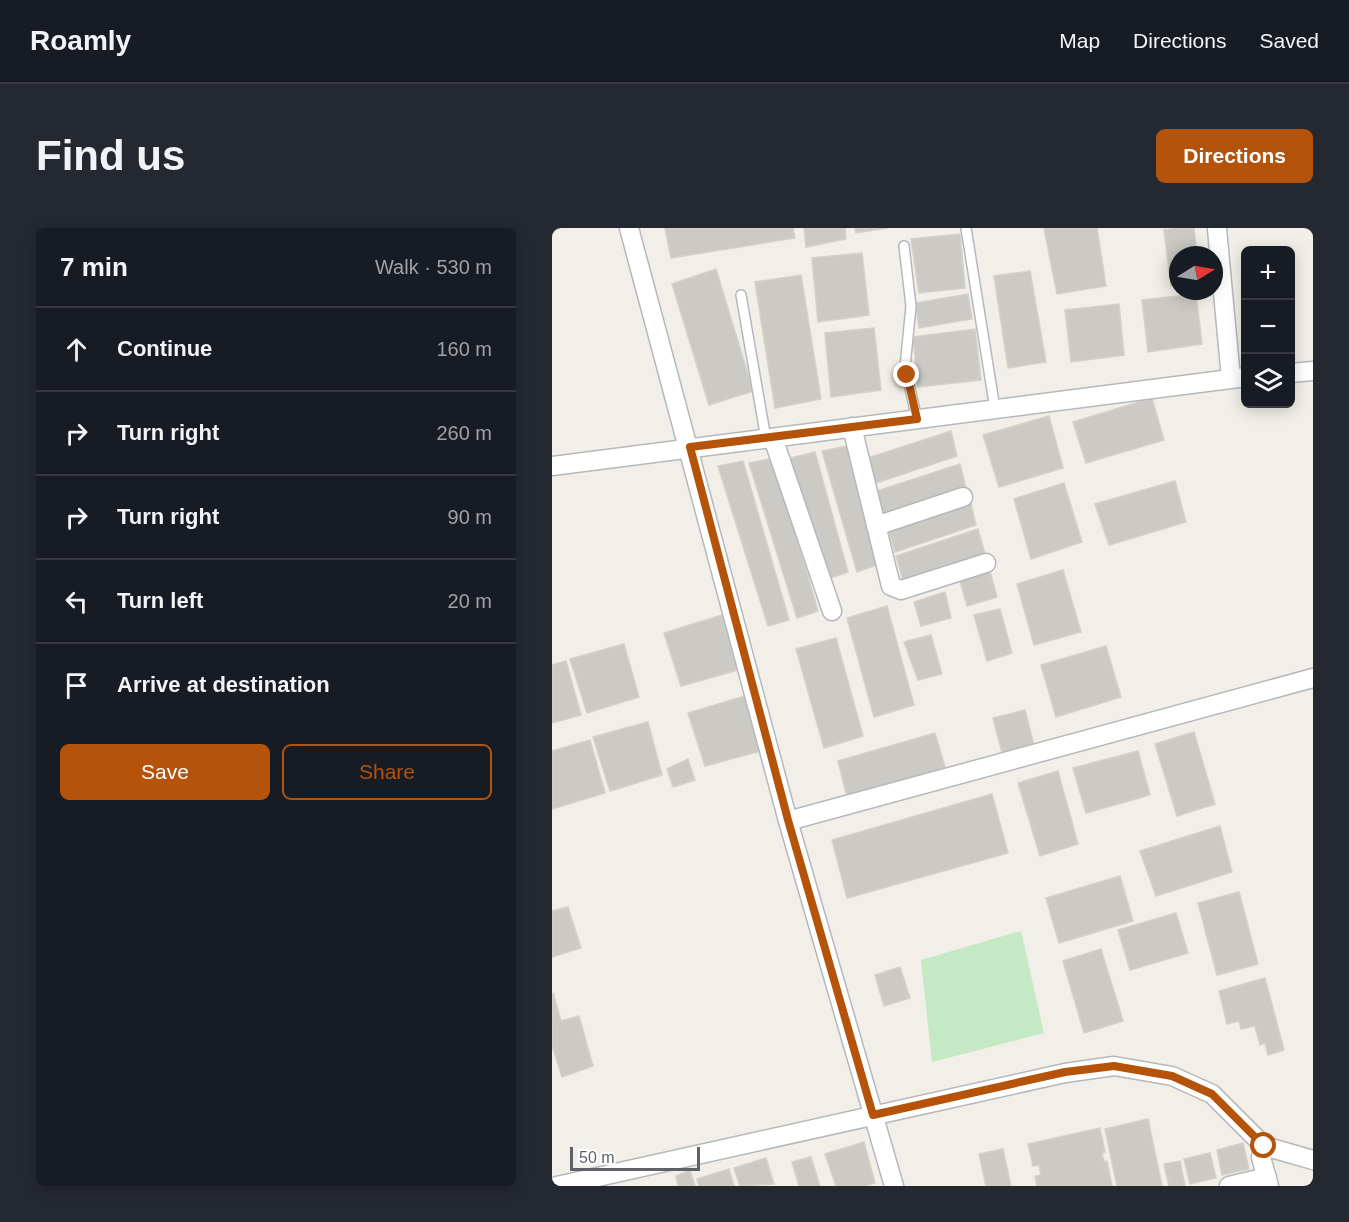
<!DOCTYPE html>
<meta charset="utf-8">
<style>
body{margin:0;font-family:Helvetica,sans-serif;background:#242831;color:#f1f3f6}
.controls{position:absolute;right:18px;top:18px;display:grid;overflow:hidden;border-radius:9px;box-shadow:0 3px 15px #0003}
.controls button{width:54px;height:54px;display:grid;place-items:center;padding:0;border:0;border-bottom:2px solid #363941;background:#171b24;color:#f1f3f6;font:30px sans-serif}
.compass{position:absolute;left:617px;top:18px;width:54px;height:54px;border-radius:50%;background:#171b24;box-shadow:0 3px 15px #0003;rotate:79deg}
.scale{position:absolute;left:18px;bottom:15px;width:130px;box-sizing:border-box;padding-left:6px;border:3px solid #5f6368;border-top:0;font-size:16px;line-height:21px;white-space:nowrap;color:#5f6368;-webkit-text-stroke:4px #fff;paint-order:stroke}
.stop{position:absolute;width:18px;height:18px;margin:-14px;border:4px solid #b45309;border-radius:50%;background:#fff}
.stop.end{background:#b45309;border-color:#fff;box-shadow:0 2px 6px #0008}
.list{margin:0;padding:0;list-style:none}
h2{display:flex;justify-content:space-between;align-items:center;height:78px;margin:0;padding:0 24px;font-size:26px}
h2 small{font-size:20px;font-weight:400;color:#9ea1a6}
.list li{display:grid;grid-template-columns:39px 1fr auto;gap:18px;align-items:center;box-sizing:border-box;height:84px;padding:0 24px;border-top:2px solid #363941}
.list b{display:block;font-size:22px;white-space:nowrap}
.list em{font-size:20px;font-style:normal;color:#9ea1a6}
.actions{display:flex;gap:12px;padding:18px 24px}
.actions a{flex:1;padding:14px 0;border:2px solid #b45309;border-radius:9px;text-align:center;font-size:21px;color:#b45309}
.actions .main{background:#b45309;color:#fff}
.icon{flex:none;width:33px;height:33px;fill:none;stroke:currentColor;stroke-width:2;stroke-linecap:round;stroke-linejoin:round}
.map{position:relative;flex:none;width:761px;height:958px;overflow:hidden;border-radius:9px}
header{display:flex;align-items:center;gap:36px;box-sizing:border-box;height:84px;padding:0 30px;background:#171b24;border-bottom:2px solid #363941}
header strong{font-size:28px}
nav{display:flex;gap:33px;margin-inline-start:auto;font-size:21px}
.intro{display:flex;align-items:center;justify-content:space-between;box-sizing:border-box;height:144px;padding:0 36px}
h1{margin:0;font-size:42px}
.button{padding:15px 27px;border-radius:9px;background:#b45309;color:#fff;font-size:21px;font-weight:700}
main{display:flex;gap:36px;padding:0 36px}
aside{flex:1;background:#171b24;border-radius:9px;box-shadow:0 3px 15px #0003}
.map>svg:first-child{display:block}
.green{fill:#c5e8c5}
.building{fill:#cccac5;stroke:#d6d1c6;stroke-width:1.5}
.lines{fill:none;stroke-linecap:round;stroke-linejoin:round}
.service-casing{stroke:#b5b8bc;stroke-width:12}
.minor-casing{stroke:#b5b8bc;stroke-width:21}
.service{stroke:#fff;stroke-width:9}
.minor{stroke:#fff;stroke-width:18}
.route{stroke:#b45309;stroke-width:8}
</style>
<header>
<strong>Roamly</strong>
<nav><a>Map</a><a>Directions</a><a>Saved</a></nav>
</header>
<div class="intro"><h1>Find us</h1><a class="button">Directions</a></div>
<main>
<aside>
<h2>7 min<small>Walk · 530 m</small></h2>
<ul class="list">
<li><svg class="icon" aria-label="ahead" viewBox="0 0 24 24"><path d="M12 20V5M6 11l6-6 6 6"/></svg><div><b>Continue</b></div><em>160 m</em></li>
<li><svg class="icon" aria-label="right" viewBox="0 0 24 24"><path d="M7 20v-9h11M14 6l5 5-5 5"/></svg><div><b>Turn right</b></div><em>260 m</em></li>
<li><svg class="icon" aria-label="right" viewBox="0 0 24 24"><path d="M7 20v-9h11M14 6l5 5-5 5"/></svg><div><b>Turn right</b></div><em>90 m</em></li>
<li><svg class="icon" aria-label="left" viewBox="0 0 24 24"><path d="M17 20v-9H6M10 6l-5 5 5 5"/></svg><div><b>Turn left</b></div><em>20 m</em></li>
<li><svg class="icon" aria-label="arrive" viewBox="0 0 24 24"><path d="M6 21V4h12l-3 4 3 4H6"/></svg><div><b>Arrive at destination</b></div></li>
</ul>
<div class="actions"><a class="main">Save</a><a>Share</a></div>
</aside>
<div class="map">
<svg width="761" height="958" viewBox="0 0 761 958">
<rect width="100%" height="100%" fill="#f1efe8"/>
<path class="green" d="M 469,703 L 492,805 L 380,834 L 369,732 Z"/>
<path class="building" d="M 113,0 L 241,0 L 243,10 L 119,30 Z
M 252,0 L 293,0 L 294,11 L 254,19 Z
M 303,0 L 336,0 L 304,5 Z
M 492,0 L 545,0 L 554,58 L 505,66 Z
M 626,0 L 642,0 L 645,27 L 626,27 L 626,57 L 619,58 L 612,2 Z
M 408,6 L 413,60 L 367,65 L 359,11 Z
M 310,25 L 317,87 L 266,94 L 260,30 Z
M 164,41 L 201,163 L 157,177 L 120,56 Z
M 478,43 L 494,134 L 456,140 L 442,48 Z
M 249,47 L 269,171 L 223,180 L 203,54 Z
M 416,66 L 420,91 L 367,100 L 363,75 Z
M 644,66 L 650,116 L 596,124 L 590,72 Z
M 567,76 L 572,127 L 519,134 L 513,82 Z
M 322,100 L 329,162 L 279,169 L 273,105 Z
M 423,101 L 429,152 L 366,159 L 361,109 Z
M 600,170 L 612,212 L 534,235 L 521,194 Z
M 497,188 L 511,240 L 447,259 L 431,207 Z
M 399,203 L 405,228 L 324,255 L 316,230 Z
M 295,218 L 327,336 L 305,344 L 270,223 Z
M 263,224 L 296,344 L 276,351 L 238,230 Z
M 222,230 L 266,383 L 245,390 L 197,235 Z
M 191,233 L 237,392 L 216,398 L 166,238 Z
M 408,236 L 414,260 L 332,288 L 325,263 Z
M 623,253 L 634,294 L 557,317 L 543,276 Z
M 512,255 L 530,314 L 479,331 L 462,271 Z
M 418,272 L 424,297 L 343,324 L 336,300 Z
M 426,301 L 433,326 L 351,353 L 344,328 Z
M 511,342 L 529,404 L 482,417 L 465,356 Z
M 438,343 L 445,369 L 415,378 L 408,353 Z
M 393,364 L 399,390 L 369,398 L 362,374 Z
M 335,378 L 362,477 L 322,489 L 295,390 Z
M 448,381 L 460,425 L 435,433 L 422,387 Z
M 170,387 L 186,442 L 129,458 L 112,405 Z
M 379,407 L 390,446 L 366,452 L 352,414 Z
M 284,410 L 311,508 L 272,520 L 244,421 Z
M 72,416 L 87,469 L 35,485 L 18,431 Z
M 554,418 L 569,469 L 504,489 L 489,437 Z
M 14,433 L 29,487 L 0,495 L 0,437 Z
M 193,468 L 209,523 L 153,538 L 136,485 Z
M 473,482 L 482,517 L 450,525 L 441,490 Z
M 96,494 L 110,547 L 58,563 L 41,509 Z
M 642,504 L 663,576 L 625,588 L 603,516 Z
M 383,505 L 395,546 L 296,573 L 286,533 Z
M 38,512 L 53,565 L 0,581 L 0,523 Z
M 586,523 L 598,567 L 534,585 L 521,540 Z
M 136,531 L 143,552 L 121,559 L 115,541 Z
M 506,543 L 526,616 L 488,628 L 466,555 Z
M 440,566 L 456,625 L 295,670 L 280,612 Z
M 668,598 L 680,644 L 604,668 L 588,623 Z
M 568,648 L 581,693 L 507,715 L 494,670 Z
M 687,664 L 706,736 L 665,747 L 646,675 Z
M 16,679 L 29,720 L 0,729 L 0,683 Z
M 624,685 L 636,725 L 578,742 L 566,702 Z
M 549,721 L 571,793 L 532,805 L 511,733 Z
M 348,739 L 358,770 L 332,778 L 323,747 Z
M 713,750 L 732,822 L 716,827 L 713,815 L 708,817 L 703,798 L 689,801 L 687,793 L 675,796 L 667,763 Z
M 1,765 L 9,793 L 27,788 L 41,838 L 10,849 L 0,817 Z
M 596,891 L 610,958 L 565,958 L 553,901 Z
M 548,900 L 553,924 L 550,925 L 552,934 L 555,933 L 560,958 L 485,958 L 483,948 L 489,947 L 487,937 L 481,938 L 476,916 Z
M 312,914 L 323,955 L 313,958 L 284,958 L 273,926 Z
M 691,915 L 697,941 L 670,947 L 665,922 Z
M 451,921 L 459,958 L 434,958 L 427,926 Z
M 658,925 L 664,950 L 638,956 L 632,931 Z
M 259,929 L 268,958 L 247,958 L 240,934 Z
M 214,930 L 222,956 L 188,958 L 182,940 Z
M 628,933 L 633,958 L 617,958 L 612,936 Z
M 177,941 L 182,958 L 147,958 L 145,951 Z
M 138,942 L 143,958 L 126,958 L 124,948 Z"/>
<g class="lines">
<g class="service-casing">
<path id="service" d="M 414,0 L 443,181
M 352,18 L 359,78 L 353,139 L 365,191
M 189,67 L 214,211"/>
</g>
<g class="minor-casing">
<path id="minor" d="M 77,0 L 236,593 L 342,958
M 665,1 L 679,150
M 738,145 L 761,143
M 300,199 L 339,358 L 349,362 L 434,335
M 221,210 L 280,383
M 0,238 L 694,149
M 324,298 L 411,269
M 236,593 L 761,450
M 709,929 L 717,958
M 5,958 L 513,845 L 562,838 L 620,848 L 660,866 L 712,918 L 761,932
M 677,958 L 715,949"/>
</g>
<use href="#service" class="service"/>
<use href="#minor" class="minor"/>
</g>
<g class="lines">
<path class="route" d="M 355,147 L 365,191 L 138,219 L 236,592 L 321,887 L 513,844 L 562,838 L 620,848 L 660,866 L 712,918"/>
</g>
</svg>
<div class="controls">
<button>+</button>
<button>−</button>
<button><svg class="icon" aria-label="layers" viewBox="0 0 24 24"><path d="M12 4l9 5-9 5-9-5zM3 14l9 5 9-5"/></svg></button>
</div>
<svg class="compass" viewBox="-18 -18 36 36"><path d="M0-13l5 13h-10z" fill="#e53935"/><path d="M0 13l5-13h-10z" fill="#9ea1a6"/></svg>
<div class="scale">50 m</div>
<div class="stop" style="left:712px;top:918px"></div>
<div class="stop end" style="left:355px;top:147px"></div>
</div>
</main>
